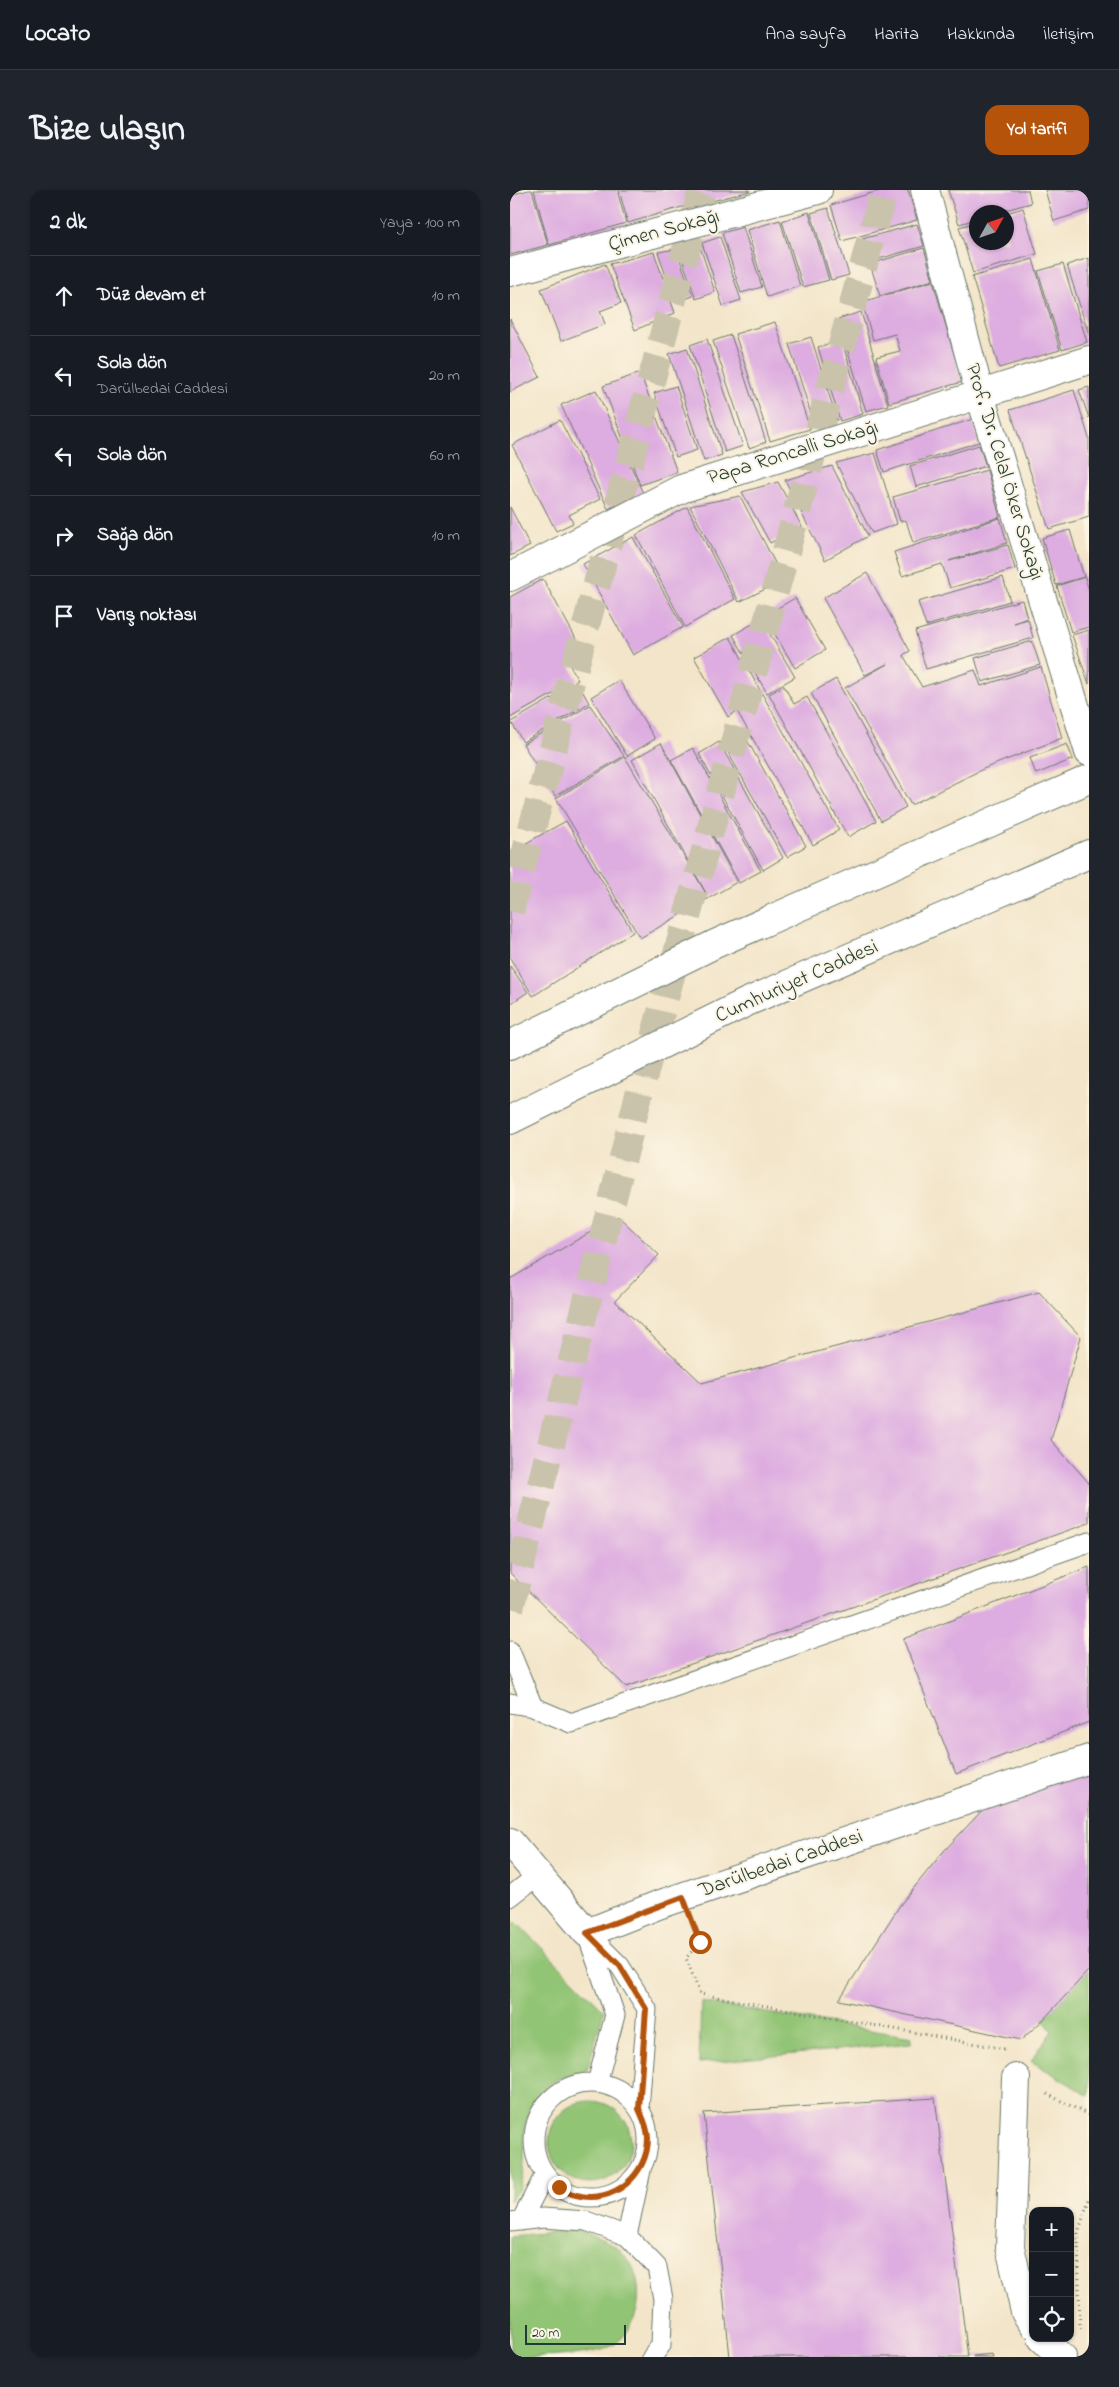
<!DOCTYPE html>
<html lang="tr">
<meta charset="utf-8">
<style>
body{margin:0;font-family:"Indie Flower",sans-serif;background:#20242c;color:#f1f3f6}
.controls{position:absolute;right:15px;bottom:15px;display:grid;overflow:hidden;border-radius:10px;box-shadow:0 1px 4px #0004}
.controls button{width:45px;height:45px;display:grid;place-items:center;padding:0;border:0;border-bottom:1px solid #363941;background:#171b24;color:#f1f3f6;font:25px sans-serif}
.compass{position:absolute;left:459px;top:15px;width:45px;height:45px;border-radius:50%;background:#171b24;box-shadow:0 1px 4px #0004;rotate:50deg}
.scale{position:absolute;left:15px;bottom:12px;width:101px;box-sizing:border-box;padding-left:5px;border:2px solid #1f3d34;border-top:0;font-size:14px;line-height:18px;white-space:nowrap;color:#1f3d34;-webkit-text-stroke:4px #fcf5e5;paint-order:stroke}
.stop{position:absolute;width:15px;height:15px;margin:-11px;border:4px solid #b45309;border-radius:50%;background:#fff}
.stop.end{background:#b45309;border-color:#fff;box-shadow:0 1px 5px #0008}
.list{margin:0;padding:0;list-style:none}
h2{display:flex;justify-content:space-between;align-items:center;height:65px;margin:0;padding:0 20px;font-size:21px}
h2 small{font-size:16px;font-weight:400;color:#9ea1a6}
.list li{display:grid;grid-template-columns:32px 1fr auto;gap:15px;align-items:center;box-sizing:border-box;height:80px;padding:0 20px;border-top:1px solid #363941}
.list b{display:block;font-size:19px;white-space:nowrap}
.list p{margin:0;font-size:16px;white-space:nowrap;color:#9ea1a6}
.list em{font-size:16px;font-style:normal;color:#9ea1a6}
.icon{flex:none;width:28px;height:28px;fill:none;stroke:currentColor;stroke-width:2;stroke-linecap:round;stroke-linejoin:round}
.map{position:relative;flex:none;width:579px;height:2167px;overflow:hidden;border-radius:15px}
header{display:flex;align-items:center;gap:30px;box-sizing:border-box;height:70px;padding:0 25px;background:#171b24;border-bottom:1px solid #363941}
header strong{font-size:24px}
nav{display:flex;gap:28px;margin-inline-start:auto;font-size:18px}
.intro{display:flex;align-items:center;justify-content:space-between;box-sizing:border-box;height:120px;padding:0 30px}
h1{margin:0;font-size:35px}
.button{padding:12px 22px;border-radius:15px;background:#b45309;color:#fff;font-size:18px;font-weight:700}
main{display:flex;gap:30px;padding:0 30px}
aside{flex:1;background:#171b24;border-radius:15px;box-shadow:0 1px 4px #0004}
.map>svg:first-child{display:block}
.green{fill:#92c474;stroke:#588054}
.building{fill:#ddace0}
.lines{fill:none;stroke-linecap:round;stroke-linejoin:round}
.primary-tunnel{stroke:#c9c3ab;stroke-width:28;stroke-dasharray:28 14;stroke-linecap:butt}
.lane-casing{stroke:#697868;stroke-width:21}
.street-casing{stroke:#697868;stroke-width:30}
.primary-casing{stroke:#697868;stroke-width:30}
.path{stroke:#697868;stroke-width:3;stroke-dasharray:1 4;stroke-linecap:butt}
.lane{stroke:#fff;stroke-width:19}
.street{stroke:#fff;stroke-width:28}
.primary{stroke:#fff;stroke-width:28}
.route{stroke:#b45309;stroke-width:6}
.labels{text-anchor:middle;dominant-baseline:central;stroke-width:4;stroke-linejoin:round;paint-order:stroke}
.street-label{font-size:21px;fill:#1f3d34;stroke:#fcf5e5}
</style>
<header>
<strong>Locato</strong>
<nav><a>Ana sayfa</a><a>Harita</a><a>Hakkında</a><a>İletişim</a></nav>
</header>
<div class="intro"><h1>Bize ulaşın</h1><a class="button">Yol tarifi</a></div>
<main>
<aside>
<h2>2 dk<small>Yaya · 100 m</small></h2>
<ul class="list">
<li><svg class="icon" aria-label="ahead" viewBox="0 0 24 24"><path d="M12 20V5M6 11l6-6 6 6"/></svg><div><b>Düz devam et</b></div><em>10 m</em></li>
<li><svg class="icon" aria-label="left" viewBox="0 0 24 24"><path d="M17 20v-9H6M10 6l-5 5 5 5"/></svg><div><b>Sola dön</b><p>Darülbedai Caddesi</p></div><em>20 m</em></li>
<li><svg class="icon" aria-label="left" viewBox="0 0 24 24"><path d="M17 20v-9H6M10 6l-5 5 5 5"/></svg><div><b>Sola dön</b></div><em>60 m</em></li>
<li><svg class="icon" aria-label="right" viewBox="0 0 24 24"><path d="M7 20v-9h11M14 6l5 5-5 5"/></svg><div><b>Sağa dön</b></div><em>10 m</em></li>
<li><svg class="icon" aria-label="arrive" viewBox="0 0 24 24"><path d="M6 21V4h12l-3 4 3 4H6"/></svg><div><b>Varış noktası</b></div></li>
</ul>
</aside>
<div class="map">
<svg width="579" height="2167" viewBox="0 0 579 2167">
<rect width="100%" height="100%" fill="#fcf5e5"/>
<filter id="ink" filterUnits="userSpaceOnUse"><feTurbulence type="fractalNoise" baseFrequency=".02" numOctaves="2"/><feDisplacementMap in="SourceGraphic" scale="10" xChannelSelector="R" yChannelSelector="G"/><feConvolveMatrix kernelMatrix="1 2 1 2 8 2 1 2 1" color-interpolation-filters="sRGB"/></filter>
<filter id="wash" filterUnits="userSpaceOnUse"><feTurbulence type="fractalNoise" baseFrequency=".0096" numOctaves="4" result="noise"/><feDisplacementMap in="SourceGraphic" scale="20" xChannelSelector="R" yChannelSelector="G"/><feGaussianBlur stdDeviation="1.12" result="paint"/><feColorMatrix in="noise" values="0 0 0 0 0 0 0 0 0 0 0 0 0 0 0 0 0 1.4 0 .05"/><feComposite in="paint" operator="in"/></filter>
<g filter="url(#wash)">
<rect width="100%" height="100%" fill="#f3e5c9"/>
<path class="green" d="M 6,1732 L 94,1820 L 77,1880 C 66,1884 51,1887 41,1893 C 0,1923 23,1960 9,1998 C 7,2002 3,2007 0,2011 L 0,1737 Z
M 579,1780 L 579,1906 L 521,1871 L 542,1841 L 533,1830 Z
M 191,1812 L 402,1847 L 401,1853 L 189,1873 Z
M39 1952a41 41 0 1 1 82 0a41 41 0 1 1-82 0Z
M 66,2040 C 82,2045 102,2051 114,2064 C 140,2092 130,2149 92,2160 C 64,2167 29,2167 0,2167 L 0,2046 Z"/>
<g id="blocks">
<path class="building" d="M 19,0 L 22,0 L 38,55 L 0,65 L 0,5 Z
M 24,0 L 107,0 L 116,33 L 39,55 Z
M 109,0 L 178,0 L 182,14 L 118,33 Z
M 179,0 L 240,0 L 240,1 L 183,16 Z
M 372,0 L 398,0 L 407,30 L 332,51 L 321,15 Z
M 438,0 L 518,0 L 521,13 L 488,22 L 467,22 L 467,29 L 449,34 Z
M 535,0 L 579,0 L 579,20 L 544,31 Z
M 318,18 L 339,85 L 321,90 L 301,23 Z
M 513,18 L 527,64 L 463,83 L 449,37 L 467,32 L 467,52 L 497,52 L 497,23 Z
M 299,22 L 319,90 L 293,97 L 272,31 Z
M 270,30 L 290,96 L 257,107 L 237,40 Z
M 407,34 L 414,56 L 358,72 L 352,49 Z
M 233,37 L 252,97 L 231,103 L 212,43 Z
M 210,47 L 231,110 L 213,116 L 192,53 Z
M 189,54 L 205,102 L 186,109 L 169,60 Z
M 414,58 L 423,90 L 370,106 L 360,74 Z
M 166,59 L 183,106 L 165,113 L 148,62 Z
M 144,62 L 165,123 L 125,140 L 100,74 Z
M 579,68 L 579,145 L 557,75 Z
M 523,69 L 550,160 L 489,178 L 462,87 Z
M 95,74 L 111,113 L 90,121 L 95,134 L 51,151 L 31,99 Z
M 553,74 L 577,152 L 552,160 L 528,81 Z
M 423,91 L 452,192 L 379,213 L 366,167 L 390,161 L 385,144 L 363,150 L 352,112 Z
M 351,122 L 378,215 L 356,221 L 328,129 Z
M 0,129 L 30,187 L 0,202 Z
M 265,132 L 300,239 L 260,251 L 225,144 Z
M 221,145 L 256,252 L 239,258 L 203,151 Z
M 301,147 L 327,230 L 305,237 L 279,154 Z
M 197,149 L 233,256 L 215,262 L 180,155 Z
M 332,150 L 353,224 L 330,231 L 308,157 Z
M 177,158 L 212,265 L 194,271 L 159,164 Z
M 130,183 L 167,282 L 130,295 L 93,196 Z
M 166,196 L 187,260 L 166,267 L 144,203 Z
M 579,197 L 579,228 L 569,200 Z
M 86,200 L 133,303 L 98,319 L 51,215 Z
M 564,200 L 579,248 L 579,327 L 539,339 L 500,220 Z
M 463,229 L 469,252 L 374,282 L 367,260 Z
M 50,230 L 90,309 L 59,325 L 63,333 L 46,341 L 2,255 Z
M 469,255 L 476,276 L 406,297 L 400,276 Z
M 365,263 L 387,334 L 362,343 L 326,273 Z
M 322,276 L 358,346 L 315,370 L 275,290 Z
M 477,280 L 490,327 L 403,353 L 396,330 L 390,331 L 383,307 Z
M 268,292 L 292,337 L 260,353 L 232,302 Z
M 230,306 L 274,390 L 229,412 L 180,316 Z
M 0,317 L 20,356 L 0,366 Z
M 177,317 L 225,409 L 175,437 L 126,345 Z
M 490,328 L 497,353 L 439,371 L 498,355 L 505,379 L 440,398 L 432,374 L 392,386 L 384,362 Z
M 560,340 L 574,387 L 546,395 L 532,348 Z
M 123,347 L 173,437 L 123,465 L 73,374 Z
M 357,383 L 400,461 L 393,465 L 412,497 L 465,480 L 471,496 L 531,477 L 552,548 L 473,579 L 401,615 L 335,498 L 377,474 L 355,485 L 313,408 Z
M 493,387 L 500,411 L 416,436 L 408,412 Z
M 575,387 L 579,401 L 579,437 L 561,442 L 547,396 Z
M 33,389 L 75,465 L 59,474 L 68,490 L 0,528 L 0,407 Z
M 285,408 L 315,460 L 285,478 L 254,426 Z
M 512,410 L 517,428 L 504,433 L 518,429 L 523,448 L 416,479 L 405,441 Z
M 251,429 L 285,487 L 257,503 L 223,445 Z
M 579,440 L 579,494 L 562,445 Z
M 220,447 L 329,640 L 303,655 L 227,521 L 218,527 L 184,467 Z
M 522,451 L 530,475 L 472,492 L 465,468 Z
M 326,489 L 396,617 L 371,631 L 301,503 Z
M 109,490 L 145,549 L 117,566 L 81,507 Z
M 68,493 L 79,513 L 13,552 L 1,532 Z
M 274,496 L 284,514 L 297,507 L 366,631 L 338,647 L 259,504 Z
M 80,515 L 114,566 L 45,606 L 13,554 Z
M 231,539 L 296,656 L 277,667 L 211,550 Z
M 209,552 L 273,668 L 253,680 L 189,564 Z
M 151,553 L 227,692 L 130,748 L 46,608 L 115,567 L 197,705 L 122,570 Z
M 557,554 L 563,569 L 526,584 L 520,568 Z
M 183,558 L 251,681 L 229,693 L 161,570 Z
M 56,631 L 123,742 L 23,806 L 0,768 L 0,662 Z
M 0,776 L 18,802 L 0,814 Z
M 108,1026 L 149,1065 L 105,1111 L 192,1193 L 529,1102 L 571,1147 L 541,1250 L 579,1293 L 579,1333 L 116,1497 L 0,1383 L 0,1089 Z
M 579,1377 L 579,1532 L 446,1584 L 393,1449 Z
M 579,1579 L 579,1780 L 533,1830 L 511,1850 L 329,1810 L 390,1715 L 433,1662 L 480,1612 Z
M 425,1908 L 458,2167 L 220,2167 L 194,1923 Z
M 482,2164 L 483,2167 L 463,2167 L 463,2166 Z"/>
</g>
</g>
<g filter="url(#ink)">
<use href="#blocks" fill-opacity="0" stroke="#697868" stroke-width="1"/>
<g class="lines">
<path class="primary-tunnel" d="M 0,721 L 192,0
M 0,1418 L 130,900 L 374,0"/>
<g class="lane-casing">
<path id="lane" d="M 0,1461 L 23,1517
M 0,1513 L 23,1517 L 61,1533 L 579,1352
M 0,1707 L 28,1685
M 77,1743 L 110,1776 L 137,1819 L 129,1919
M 78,1747 L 105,1825 L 87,1893
M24 1950a57 57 0 1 1 114 0a57 57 0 1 1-114 0Z
M 11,2031 L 35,1984
M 0,2032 L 33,2028 L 76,2031 L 117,2046 L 147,2077 L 153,2109 L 151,2155 L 142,2167
M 117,2046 L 131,1980"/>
</g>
<g class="street-casing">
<path id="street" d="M 415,0 L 470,205 L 579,562
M 0,82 L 308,0
M 0,387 L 171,299 L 579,170
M 0,1652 L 77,1743 L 148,1715 L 579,1569
M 506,1888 L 500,2057 L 515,2122 L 523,2134
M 532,2148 L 552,2167"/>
</g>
<g class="primary-casing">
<path id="primary" d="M 0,855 L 205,754 L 579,589
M 0,930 L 237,812 L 579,664"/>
</g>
<path class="path" d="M 184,1736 L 190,1752 L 176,1768 L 190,1804 L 495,1859
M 537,1904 L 579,1925
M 570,2139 L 568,2043 L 579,2009"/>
<use href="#lane" class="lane"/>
<use href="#street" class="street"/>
<use href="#primary" class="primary"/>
</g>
</g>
<g class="lines" filter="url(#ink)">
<path class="route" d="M 49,1997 C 54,2000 60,2004 66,2005 C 103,2015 138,1985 138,1948 C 138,1938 133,1928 129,1919 L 136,1819 L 110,1776 L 77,1743 L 173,1707 L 190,1752"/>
</g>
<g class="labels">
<g class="street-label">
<text transform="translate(154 41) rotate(-15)">Çimen Sokağı</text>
<text transform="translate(283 263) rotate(-17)">Papa Roncalli Sokağı</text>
<text transform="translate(494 282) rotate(73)">Prof. Dr. Celal Öker Sokağı</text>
<text transform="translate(287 792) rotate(-24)">Cumhuriyet Caddesi</text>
<text transform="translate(271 1674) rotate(-19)">Darülbedai Caddesi</text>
</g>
</g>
</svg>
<div class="controls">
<button>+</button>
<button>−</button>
<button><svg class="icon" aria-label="locate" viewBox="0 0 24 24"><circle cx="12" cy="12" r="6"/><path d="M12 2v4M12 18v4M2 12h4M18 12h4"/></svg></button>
</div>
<svg class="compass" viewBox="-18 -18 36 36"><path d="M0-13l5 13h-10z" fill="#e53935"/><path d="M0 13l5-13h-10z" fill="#9ea1a6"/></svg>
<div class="scale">20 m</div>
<div class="stop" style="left:190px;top:1752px"></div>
<div class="stop end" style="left:49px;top:1997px"></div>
</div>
</main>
